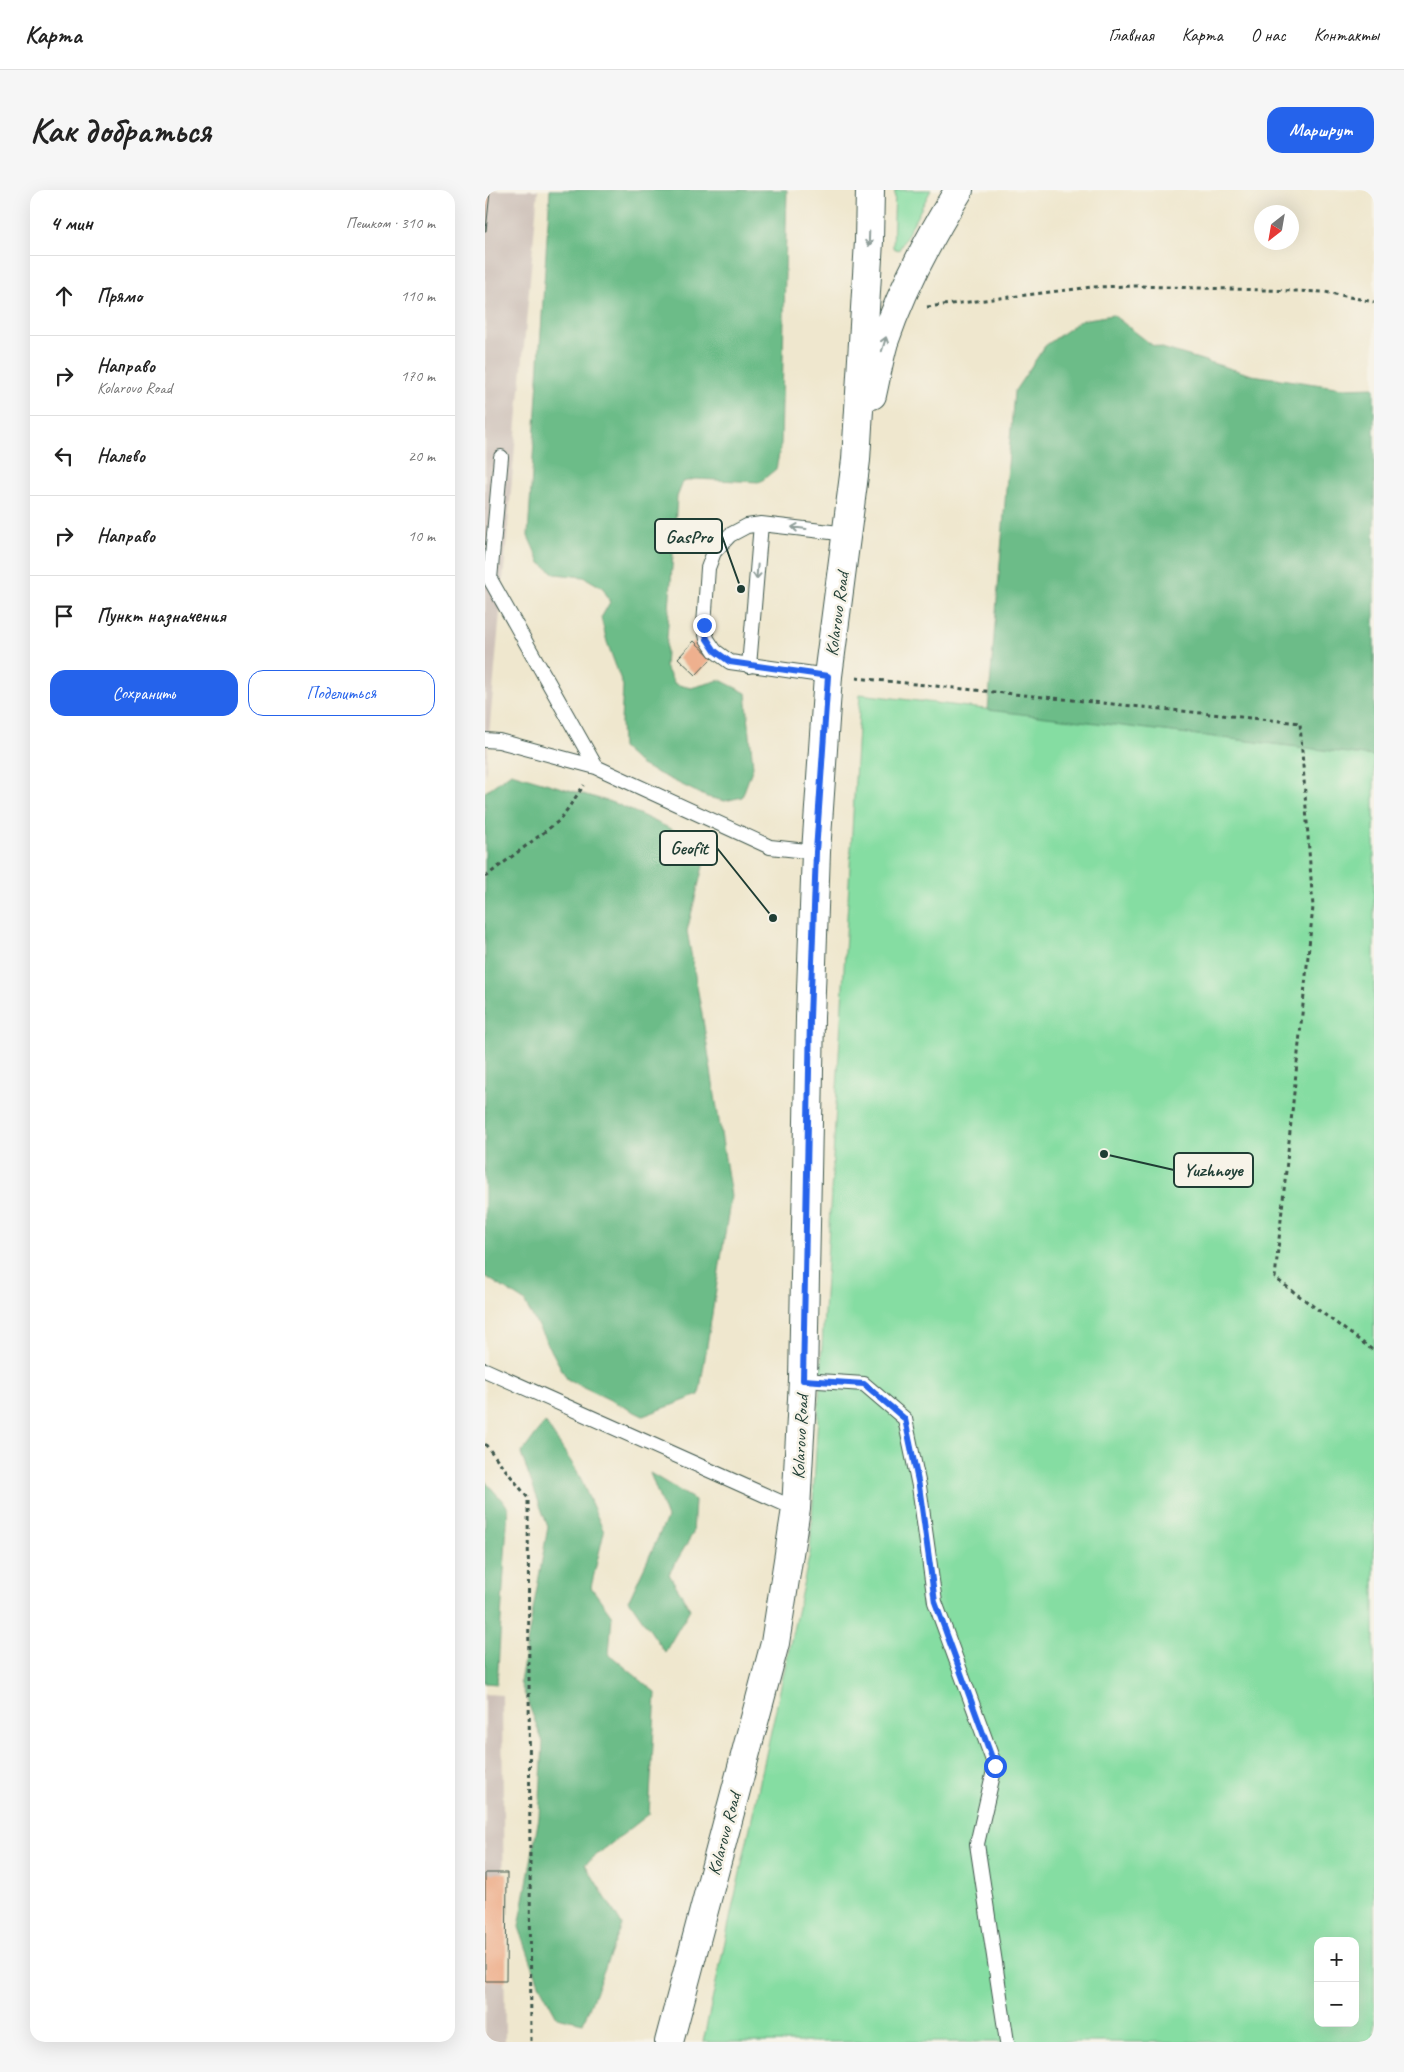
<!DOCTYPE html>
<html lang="ru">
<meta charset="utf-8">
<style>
body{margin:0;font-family:Caveat,sans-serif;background:#f6f6f6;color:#222}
.controls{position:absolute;right:15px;bottom:15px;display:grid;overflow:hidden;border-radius:10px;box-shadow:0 5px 20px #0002}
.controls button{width:45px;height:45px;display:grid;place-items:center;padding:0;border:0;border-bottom:1px solid #e0e0e0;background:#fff;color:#222;font:25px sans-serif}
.compass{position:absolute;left:769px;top:15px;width:45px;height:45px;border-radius:50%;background:#fff;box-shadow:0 5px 20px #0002;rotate:211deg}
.stop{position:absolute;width:15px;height:15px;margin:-11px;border:4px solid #2563eb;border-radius:50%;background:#fff}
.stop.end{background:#2563eb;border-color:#fff;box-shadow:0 1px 5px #0008}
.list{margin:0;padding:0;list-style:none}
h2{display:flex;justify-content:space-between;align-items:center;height:65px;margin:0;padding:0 20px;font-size:21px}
h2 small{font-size:16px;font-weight:400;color:#767676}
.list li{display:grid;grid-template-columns:32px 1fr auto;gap:15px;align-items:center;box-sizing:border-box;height:80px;padding:0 20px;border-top:1px solid #e0e0e0}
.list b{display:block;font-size:19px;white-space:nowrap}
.list p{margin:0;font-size:16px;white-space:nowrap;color:#767676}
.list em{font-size:16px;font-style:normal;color:#767676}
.actions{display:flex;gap:10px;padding:15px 20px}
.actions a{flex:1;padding:11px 0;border:1px solid #2563eb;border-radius:15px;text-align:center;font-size:18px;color:#2563eb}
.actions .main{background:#2563eb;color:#fff}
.icon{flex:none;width:28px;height:28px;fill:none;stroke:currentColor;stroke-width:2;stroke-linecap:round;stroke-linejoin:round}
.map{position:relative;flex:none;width:889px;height:1852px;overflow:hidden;border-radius:15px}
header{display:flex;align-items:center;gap:30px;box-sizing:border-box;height:70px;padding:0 25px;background:#fff;border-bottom:1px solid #e0e0e0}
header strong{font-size:24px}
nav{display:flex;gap:28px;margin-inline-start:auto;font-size:18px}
.intro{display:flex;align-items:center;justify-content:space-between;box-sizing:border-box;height:120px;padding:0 30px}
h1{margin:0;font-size:35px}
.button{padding:12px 22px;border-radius:15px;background:#2563eb;color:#fff;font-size:18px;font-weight:700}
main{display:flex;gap:30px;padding:0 30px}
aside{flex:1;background:#fff;border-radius:15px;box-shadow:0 5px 20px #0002}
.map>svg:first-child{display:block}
.industrial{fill:#cec1b9}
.green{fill:#85dda2;stroke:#528d6b;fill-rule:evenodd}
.forest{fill:#6cbc88;stroke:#467c5e}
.building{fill:#eeb08e}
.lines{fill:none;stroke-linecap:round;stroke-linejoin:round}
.lane-casing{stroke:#3e564b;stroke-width:16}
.secondary-casing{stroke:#3e564b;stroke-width:30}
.path{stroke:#3e564b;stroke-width:3;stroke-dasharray:4 4;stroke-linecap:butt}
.lane{stroke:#fff;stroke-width:14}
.secondary{stroke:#fff;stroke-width:28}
.oneway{stroke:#8f9e9a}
.route{stroke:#2563eb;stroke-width:6}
.labels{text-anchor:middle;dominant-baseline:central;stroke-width:5;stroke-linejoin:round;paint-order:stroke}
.street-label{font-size:18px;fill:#1f3d34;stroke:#f7f3e8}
.leader{fill:none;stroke:#1f3d34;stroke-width:2}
.callout-dot{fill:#1f3d34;stroke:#f7f3e8;stroke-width:2}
.callout{fill:#f7f3e8;stroke:#1f3d34;stroke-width:2}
.callout-label{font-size:19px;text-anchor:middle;font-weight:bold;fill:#1f3d34}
</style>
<header>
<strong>Карта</strong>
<nav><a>Главная</a><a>Карта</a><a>О нас</a><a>Контакты</a></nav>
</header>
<div class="intro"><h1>Как добраться</h1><a class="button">Маршрут</a></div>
<main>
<aside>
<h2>4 мин<small>Пешком · 310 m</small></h2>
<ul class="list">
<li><svg class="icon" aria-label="ahead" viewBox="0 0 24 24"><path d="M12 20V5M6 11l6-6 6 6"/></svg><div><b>Прямо</b></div><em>110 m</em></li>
<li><svg class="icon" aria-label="right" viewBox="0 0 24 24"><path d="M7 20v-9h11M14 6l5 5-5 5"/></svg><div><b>Направо</b><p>Kolarovo Road</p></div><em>170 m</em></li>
<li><svg class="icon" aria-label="left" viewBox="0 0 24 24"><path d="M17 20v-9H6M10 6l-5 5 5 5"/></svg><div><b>Налево</b></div><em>20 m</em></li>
<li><svg class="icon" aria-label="right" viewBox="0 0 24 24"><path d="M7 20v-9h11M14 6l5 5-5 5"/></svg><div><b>Направо</b></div><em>10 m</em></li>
<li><svg class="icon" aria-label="arrive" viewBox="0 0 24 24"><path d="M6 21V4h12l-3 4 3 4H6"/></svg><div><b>Пункт назначения</b></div></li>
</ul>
<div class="actions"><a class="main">Сохранить</a><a>Поделиться</a></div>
</aside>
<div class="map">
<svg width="889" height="1852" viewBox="0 0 889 1852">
<rect width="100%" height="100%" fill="#f7f3e8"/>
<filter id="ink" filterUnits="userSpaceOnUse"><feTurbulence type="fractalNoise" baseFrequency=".02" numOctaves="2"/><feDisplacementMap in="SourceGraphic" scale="10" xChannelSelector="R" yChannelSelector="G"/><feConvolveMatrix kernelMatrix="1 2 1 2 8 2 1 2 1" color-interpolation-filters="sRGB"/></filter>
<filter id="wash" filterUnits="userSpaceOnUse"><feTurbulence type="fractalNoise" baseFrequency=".0096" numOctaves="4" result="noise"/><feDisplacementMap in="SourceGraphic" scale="20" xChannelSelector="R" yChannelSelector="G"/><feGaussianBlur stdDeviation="1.12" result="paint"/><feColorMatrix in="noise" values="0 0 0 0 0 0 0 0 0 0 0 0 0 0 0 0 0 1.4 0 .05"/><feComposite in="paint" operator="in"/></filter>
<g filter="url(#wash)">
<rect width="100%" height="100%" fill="#efe7ce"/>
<path class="industrial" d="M 0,0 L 53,0 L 0,589 Z
M 0,1504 L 17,1505 L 20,1852 L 0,1852 Z"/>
<path class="green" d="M 410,0 L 446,0 L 414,60 L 408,58 Z
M 375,504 L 889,566 L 889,1852 L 218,1852 L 325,1363 ZM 833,1751 L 870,1751 L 870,1833 L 833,1833 Z"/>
<path class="forest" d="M 65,0 L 302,0 L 296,254 L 291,279 L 275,292 L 210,289 L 198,292 L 192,307 L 180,476 L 190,494 L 206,498 L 235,490 L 261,503 L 268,577 L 257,607 L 240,611 L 222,607 L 156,575 L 137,558 L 136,531 L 138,496 L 122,452 L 116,428 L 125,412 L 118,398 L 99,387 L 70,384 L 55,373 L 43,346 Z
M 628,125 L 667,155 L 767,185 L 858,198 L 889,197 L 889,566 L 503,520 L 529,202 L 560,156 L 596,130 Z
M 26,583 L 132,614 L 223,656 L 202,741 L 218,830 L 246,1006 L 214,1205 L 158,1226 L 82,1189 L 39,1111 L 0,1086 L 0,602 Z
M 60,1232 L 92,1281 L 119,1342 L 106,1397 L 127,1426 L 124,1464 L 171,1503 L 164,1624 L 100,1674 L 137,1735 L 98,1833 L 72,1827 L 54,1794 L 34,1737 L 54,1627 L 58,1552 L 35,1492 L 63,1337 L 36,1264 Z
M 165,1283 L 210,1310 L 208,1343 L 184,1384 L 205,1419 L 180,1462 L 144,1410 L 182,1328 Z
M 0,1291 L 23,1317 L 12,1494 L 0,1493 Z"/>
<g id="blocks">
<path class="building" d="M 0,1 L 5,2 L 1,41 L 0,41 Z
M 209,451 L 227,468 L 211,485 L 193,468 Z
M 0,1683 L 22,1683 L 21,1791 L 0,1791 Z"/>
</g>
</g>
<g filter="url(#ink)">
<use href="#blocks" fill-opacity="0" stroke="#3e564b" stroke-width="1"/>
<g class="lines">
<g class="lane-casing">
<path id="lane" d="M 16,267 L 5,389 L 111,577
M 264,476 L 276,334
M 343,486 L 245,472 L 230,461 L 222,449 L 219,435 L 223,378 L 229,362 L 245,345 L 262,336 L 276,334 L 363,344
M 0,550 L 14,551 L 111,577 L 285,657 L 331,662
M 0,1180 L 311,1319
M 318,1190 L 379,1194 L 420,1229 L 434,1296 L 450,1412 L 510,1576 L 492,1654 L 522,1852"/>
</g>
<g class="secondary-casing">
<path id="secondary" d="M 387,205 C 391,188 394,169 399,152 C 417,99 444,48 474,0
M 184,1852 L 290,1453 L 311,1319 L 318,1190 L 325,828 L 331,662 L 343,486 L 371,270 L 384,51 L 385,0"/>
</g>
<path class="path" d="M 442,117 L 607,97 L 653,96 L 840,102 L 889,112
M 371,488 L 815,533 L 828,717 L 790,1088 L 889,1161
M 0,687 L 75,630 L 99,595
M 0,1254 L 43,1308 L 46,1852"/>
<use href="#lane" class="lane"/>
<use href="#secondary" class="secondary"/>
</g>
<defs><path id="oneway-shaft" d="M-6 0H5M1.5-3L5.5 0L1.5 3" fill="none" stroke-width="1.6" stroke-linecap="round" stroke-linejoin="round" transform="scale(1.25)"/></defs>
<g class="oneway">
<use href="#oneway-shaft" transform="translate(384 49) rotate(92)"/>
<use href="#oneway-shaft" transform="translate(399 154) rotate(-73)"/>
<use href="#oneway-shaft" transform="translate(314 338) rotate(-173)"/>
<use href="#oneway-shaft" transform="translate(272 382) rotate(95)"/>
</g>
</g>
<g class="lines" filter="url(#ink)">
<path class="route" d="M 219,435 L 222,449 L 230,461 L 245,472 L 343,486 L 331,662 L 325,828 L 318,1190 L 379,1194 L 420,1229 L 434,1296 L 450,1412 L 510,1576"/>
</g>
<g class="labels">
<g class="street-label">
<text transform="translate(352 424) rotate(-82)">Kolarovo Road</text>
<text transform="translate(315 1247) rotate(-87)">Kolarovo Road</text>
<text transform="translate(239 1644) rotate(-75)">Kolarovo Road</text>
</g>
</g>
<path class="leader" d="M256 399L237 346M288 728L232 658M619 964L689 980"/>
<g class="callout-dot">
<circle cx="256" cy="399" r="5"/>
<circle cx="288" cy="728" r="5"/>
<circle cx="619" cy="964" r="5"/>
</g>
<g class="callout">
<rect x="170" y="329" width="67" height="34" rx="5"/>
<rect x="175" y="641" width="57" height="34" rx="5"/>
<rect x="689" y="963" width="79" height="34" rx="5"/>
</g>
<g class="callout-label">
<text x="204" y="353">GasPro</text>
<text x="204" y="664">Geofit</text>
<text x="728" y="986">Yuzhnoye</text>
</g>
</svg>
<div class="controls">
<button>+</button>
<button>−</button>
</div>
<svg class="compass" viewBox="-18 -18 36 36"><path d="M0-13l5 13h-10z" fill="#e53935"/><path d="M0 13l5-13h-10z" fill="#767676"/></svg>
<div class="stop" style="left:510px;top:1576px"></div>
<div class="stop end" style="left:219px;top:435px"></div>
</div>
</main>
